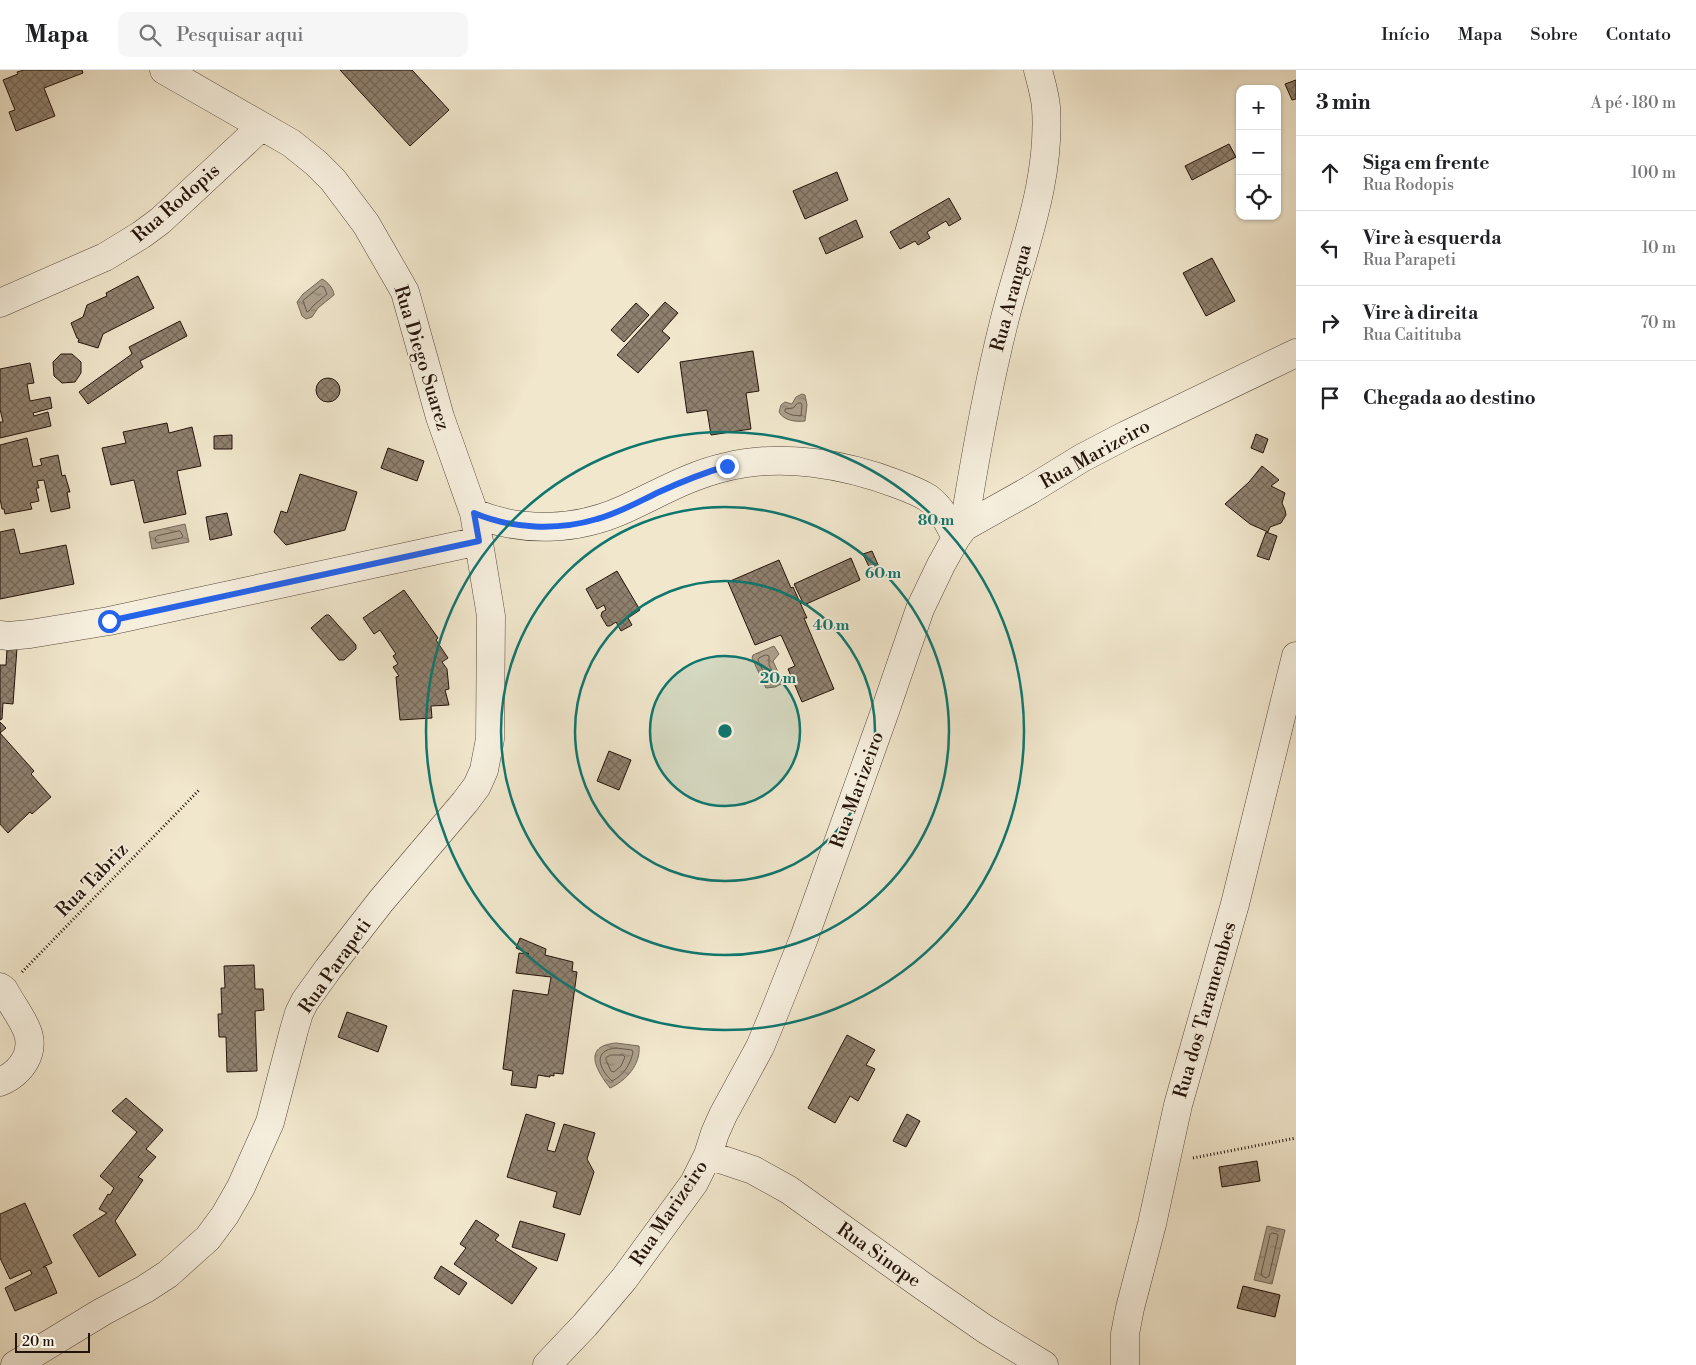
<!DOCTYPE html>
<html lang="pt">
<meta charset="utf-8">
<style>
body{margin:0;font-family:"Libre Bodoni",serif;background:#f6f6f6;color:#202124}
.controls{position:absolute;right:15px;top:15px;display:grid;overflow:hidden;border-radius:10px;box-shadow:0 1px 4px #0004}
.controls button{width:45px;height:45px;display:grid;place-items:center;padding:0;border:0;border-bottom:1px solid #e0e0e0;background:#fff;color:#202124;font:25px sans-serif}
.scale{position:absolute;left:15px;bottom:12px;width:75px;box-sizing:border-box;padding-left:5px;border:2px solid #24130a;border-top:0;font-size:14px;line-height:18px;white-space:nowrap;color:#24130a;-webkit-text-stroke:4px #f6efde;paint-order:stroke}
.stop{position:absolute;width:15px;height:15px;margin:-11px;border:4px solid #2563eb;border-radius:50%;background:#fff}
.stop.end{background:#2563eb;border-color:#fff;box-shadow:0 1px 5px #0008}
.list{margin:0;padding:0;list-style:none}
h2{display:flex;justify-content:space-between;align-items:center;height:65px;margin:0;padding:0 20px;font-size:21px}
h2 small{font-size:16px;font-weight:400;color:#757577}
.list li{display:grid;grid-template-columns:32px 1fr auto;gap:15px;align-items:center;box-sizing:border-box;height:75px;padding:0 20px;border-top:1px solid #e0e0e0}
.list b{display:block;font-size:19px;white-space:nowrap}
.list p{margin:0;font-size:16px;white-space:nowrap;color:#757577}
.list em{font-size:16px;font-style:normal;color:#757577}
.icon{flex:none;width:28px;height:28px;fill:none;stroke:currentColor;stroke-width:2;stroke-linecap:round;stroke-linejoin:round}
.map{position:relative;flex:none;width:1296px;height:1295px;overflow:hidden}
header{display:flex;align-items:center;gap:30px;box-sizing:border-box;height:70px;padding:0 25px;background:#fff;border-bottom:1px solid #e0e0e0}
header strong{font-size:24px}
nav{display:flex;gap:28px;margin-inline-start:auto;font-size:18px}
.search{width:350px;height:45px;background:#f6f6f6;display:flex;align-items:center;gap:12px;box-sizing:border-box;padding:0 18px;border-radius:10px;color:#757577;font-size:19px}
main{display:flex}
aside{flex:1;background:#fff}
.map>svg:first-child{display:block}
.water{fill:url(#water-ripples);stroke:#756757}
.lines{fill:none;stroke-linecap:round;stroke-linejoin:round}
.shore{stroke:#68594a;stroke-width:1}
.building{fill:url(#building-cross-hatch);stroke:#24130a}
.minor-casing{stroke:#57483b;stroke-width:29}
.path{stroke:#24130a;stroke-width:3;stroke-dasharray:1 2.5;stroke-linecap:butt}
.minor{stroke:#f6efde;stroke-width:28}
.route{stroke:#2563eb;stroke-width:6}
.ring{fill:none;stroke:#0f766e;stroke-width:2.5}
.labels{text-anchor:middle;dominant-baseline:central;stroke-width:4;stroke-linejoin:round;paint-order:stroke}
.street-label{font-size:19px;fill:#24130a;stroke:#f6efde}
.centre{fill:#0f766e;stroke:#f6efde;stroke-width:2.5}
.ring-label{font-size:15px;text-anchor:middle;font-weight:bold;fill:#0f766e;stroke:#f6efde;stroke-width:4;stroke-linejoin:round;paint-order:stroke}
</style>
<header>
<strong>Mapa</strong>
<div class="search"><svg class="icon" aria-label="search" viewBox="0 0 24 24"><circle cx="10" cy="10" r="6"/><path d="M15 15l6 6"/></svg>Pesquisar aqui</div>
<nav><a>Início</a><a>Mapa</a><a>Sobre</a><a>Contato</a></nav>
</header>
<main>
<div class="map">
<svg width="1296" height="1295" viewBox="0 0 1296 1295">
<defs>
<pattern id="water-ripples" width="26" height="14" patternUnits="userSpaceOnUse" patternTransform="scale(1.25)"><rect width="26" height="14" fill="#ab9f8b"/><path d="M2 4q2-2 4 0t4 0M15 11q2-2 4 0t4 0" fill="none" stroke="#8b8070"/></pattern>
<pattern id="building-cross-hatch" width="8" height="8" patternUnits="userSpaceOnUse" patternTransform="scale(1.25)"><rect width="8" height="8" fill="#8f816f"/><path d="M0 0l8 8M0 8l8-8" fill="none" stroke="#756859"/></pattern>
</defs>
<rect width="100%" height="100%" fill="#f1e7cd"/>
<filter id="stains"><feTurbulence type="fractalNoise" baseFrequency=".004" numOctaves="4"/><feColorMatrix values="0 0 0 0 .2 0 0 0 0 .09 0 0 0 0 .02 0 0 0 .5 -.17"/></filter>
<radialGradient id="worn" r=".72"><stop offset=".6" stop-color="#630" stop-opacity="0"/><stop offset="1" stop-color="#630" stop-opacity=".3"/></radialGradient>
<path class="water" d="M 322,209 C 327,211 334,219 334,225 L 318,238 L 312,247 L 306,249 L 302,246 L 297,232 L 303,224 Z
M 802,324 L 805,325 L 807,335 L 805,351 C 796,352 784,351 779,342 L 781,335 L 785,332 L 792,334 L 796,327 Z
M 185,454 L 189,472 L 152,479 L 149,462 Z
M 774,576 L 779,584 L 773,591 L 783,613 L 775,617 L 766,618 L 752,588 L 753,585 Z
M 616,973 L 639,976 C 641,994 626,1011 610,1018 C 596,1000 582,976 616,973 Z
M 1267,1156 L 1285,1160 L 1272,1214 L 1254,1210 Z"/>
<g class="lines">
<path class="shore" d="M 321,216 L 324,217 L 327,224 L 314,235 L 309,241 L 307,242 L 303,231 Z
M 798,333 L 801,333 L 802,335 L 801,346 L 792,345 L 785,342 L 785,339 L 793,338 Z
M 180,461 L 183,466 L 181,468 L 158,473 L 156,472 L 155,468 L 157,466 Z
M 766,585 L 769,586 L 769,595 L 776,609 L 775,611 L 771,613 L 768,612 L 758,590 L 759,588 Z
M 616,978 L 632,980 L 633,982 C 630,995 624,1005 612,1011 C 599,999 592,980 616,978 Z
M 611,985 L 623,985 L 625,987 L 621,996 L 614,1002 L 611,1001 L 606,990 L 606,988 Z
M 1272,1163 L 1277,1164 L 1278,1166 L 1269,1206 L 1266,1208 L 1262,1206 L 1261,1204 L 1270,1165 Z"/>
</g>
<path class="building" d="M 24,0 L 82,0 L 83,3 L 44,18 L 55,46 L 16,61 L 9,42 L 15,40 L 3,10 L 18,4 L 17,2 Z
M 340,0 L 412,0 L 449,40 L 410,76 Z
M 1296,10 L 1296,29 L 1292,30 L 1285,14 Z
M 1229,74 L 1236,87 L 1192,110 L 1185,96 Z
M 837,102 L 848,130 L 805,149 L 793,121 Z
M 949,128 L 961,149 L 949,156 L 946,151 L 927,162 L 930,168 L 918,175 L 915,171 L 900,179 L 890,162 Z
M 856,150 L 863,167 L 826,184 L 819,168 Z
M 1212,188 L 1235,231 L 1206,246 L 1183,203 Z
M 138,206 L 154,238 L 103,264 L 98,278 L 78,272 L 79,269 L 77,268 L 71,253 L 83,247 L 87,235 L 107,226 L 106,223 Z
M 665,232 L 678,243 L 662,261 L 670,268 L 638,303 L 617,285 Z
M 636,233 L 649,245 L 624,272 L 611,260 Z
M 180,251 L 187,266 L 140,291 L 143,297 L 88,334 L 79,322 L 132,284 L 129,277 Z
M 753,281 L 759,321 L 746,323 L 751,359 L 711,365 L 707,340 L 687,343 L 680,292 Z
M 61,284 L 72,284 L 81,292 L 81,303 L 75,312 L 62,313 L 54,306 L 53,292 Z
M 30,293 L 34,313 L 27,314 L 30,331 L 50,327 L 52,338 L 33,343 L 34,346 L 48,342 L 51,356 L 0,368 L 0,352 L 3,352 L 0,339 L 0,299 Z
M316 320a12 12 0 1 1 24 0a12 12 0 1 1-24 0Z
M 167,353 L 169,363 L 192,357 L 201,396 L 177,401 L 186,444 L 144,453 L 134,410 L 111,415 L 102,378 L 126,373 L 123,362 Z
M 1256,364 L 1268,369 L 1263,383 L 1251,378 Z
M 232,365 L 232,379 L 214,379 L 214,366 Z
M 27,368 L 33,397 L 42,395 L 40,389 L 58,385 L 62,406 L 65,405 L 70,422 L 67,422 L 70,438 L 51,442 L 44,410 L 37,411 L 39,418 L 36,418 L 39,431 L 30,433 L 32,439 L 5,444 L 4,439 L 2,439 L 0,429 L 0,375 Z
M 388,378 L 424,391 L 417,411 L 381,398 Z
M 1262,396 L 1279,410 L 1271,416 L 1285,423 L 1282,433 L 1285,440 L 1286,445 L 1281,453 L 1270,457 L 1268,462 L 1250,454 L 1225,434 L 1249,412 Z
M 300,404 L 357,422 L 345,460 L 286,475 L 274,462 L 281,441 L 287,443 Z
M 227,443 L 232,465 L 210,470 L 206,447 Z
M 14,459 L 20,484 L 66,475 L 74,514 L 0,529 L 0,462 Z
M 1266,462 L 1277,466 L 1269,490 L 1257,486 Z
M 872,481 L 879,497 L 871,501 L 863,484 Z
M 851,488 L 860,510 L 804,535 L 794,514 Z
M 779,490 L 791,518 L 793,517 L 807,548 L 804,548 L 834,619 L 802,632 L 788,599 L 795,596 L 781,565 L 755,575 L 728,512 Z
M 617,501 L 640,540 L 628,548 L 632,555 L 621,561 L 616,552 L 610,556 L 607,556 L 601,546 L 602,542 L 606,540 L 604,535 L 597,539 L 586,519 Z
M 404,520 L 438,568 L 436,570 L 448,588 L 442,592 L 447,599 L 449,619 L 445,620 L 449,635 L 431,636 L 432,648 L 400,650 L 396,607 L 399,606 L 393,597 L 398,594 L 393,586 L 396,584 L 380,560 L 374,564 L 363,548 Z
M 326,545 L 329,545 L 356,575 L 356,579 L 344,590 L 339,590 L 311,558 Z
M 17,578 L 13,634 L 3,633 L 2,649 L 0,650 L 0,595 L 6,595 L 7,579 Z
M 0,652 L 6,658 L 0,663 L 34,701 L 31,704 L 51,727 L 32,744 L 30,742 L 8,763 L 0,754 Z
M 609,681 L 631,690 L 619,720 L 597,711 Z
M 520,868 L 546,879 L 545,885 L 573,892 L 572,901 L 577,902 L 563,1004 L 554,1003 L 554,1006 L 550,1005 L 550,1007 L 538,1005 L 536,1018 L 511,1015 L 513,1001 L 503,999 L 513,920 L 548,925 L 551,907 L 516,903 L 519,883 L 529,884 L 516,878 Z
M 254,895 L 255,919 L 263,919 L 264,940 L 255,941 L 257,1001 L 227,1002 L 226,967 L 219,967 L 218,944 L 222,944 L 221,918 L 225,918 L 224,896 Z
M 347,942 L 387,956 L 378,982 L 338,967 Z
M 847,965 L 875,980 L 866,995 L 875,999 L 858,1031 L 850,1026 L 835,1053 L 808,1038 Z
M 126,1028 L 163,1060 L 146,1079 L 156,1087 L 138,1107 L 143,1110 L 115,1151 L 136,1185 L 99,1207 L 73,1165 L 107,1143 L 99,1139 L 108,1124 L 110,1125 L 114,1118 L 100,1106 L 137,1062 L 112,1041 Z
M 526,1044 L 555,1053 L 547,1080 L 555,1082 L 564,1054 L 595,1063 L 587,1089 L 594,1102 L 580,1145 L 553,1137 L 557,1122 L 507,1107 Z
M 907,1044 L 920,1051 L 906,1077 L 893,1071 Z
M 1257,1091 L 1260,1111 L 1222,1117 L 1219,1097 Z
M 25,1133 L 52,1193 L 43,1197 L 46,1197 L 57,1223 L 15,1241 L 5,1218 L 32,1204 L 30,1200 L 10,1209 L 0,1188 L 0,1144 Z
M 476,1150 L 499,1165 L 495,1170 L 537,1198 L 512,1234 L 454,1194 L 466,1178 L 460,1174 Z
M 520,1151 L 565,1164 L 557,1191 L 512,1177 Z
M 441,1196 L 467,1213 L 459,1225 L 434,1208 Z
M 1243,1216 L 1280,1225 L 1275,1247 L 1237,1238 Z"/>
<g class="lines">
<g class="minor-casing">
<path id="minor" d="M 0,233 L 105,187 L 141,165 L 160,151 L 261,57
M 474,443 C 522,463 577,461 625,439 C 658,424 690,405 726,397 C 781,383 845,394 897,414 C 908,418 919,422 928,428 C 942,438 949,454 956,468
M 964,457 C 975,387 987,320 1004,252 C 1022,180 1051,113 1046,37 C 1045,25 1041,12 1038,0
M 0,565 L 8,566 L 30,564 L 109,551 L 479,471
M 0,917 L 4,920 C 11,933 20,945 26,958 C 37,982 21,1003 0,1012
M 708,1085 L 753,1100 L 789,1120 L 920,1214 L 985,1259 L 1044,1295
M 15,1295 L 102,1242 L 145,1219 L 168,1204 L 208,1168 L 225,1145 L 241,1117 L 270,1052 L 294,960 L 299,943 L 305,931 L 328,899 L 381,831 L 465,732 L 477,716 L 484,700 L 490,669 L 491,546 L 474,443 L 440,347 L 405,222 L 400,213 L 366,154 L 333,110 L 316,93 L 291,73 L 164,0
M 547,1295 L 585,1255 L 624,1209 L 694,1113 L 708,1085 L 715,1063 L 723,1045 L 760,977 L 775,941 L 804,868 L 884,644 L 920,539 L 941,495 L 956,468 L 964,457 L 1030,420 L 1082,388 L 1126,365 L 1296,283
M 1125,1295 L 1125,1264 L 1130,1238 L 1152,1154 L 1178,1035 L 1235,834 L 1296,586"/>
</g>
<path class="path" d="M 22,902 L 200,719
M 1193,1088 L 1296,1068"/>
<use href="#minor" class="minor"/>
</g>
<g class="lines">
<path class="route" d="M 109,551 L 479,471 L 474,443 C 512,459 557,461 597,449 C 619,443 638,432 659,422 C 681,412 703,403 727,396"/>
</g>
<circle cx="725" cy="661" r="75" fill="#0f766e" fill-opacity=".12"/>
<g class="ring">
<circle cx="725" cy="661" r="75"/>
<circle cx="725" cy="661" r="150"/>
<circle cx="725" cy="661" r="224"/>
<circle cx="725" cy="661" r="299"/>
</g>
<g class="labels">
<g class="street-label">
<text transform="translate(176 133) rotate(-41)">Rua Rodopis</text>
<text transform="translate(1011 228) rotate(-75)">Rua Arangua</text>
<text transform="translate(422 288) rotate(73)">Rua Diego Suarez</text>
<text transform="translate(1095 384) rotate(-29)">Rua Marizeiro</text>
<text transform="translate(857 720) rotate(-70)">Rua Marizeiro</text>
<text transform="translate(92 810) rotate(-46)">Rua Tabriz</text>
<text transform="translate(335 896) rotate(-55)">Rua Parapeti</text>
<text transform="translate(1205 940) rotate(-74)">Rua dos Taramembes</text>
<text transform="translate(669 1143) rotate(-56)">Rua Marizeiro</text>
<text transform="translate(879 1185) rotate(35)">Rua Sinope</text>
</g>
</g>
<circle cx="725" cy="661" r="8" class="centre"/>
<g class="ring-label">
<text x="936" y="455">80 m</text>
<text x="883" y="508">60 m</text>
<text x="831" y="560">40 m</text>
<text x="778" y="613">20 m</text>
</g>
<rect width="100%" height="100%" filter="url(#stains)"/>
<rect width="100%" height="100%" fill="url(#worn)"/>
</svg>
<div class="controls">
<button>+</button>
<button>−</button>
<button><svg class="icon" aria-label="locate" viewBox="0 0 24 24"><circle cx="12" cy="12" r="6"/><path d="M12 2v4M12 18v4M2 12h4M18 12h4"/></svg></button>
</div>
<div class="scale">20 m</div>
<div class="stop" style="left:109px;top:551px"></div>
<div class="stop end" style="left:727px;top:396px"></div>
</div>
<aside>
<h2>3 min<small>A pé · 180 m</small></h2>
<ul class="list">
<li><svg class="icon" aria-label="ahead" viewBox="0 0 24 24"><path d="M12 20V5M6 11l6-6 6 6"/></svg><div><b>Siga em frente</b><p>Rua Rodopis</p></div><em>100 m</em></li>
<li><svg class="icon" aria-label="left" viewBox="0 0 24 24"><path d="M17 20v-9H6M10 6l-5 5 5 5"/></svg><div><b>Vire à esquerda</b><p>Rua Parapeti</p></div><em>10 m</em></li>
<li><svg class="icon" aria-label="right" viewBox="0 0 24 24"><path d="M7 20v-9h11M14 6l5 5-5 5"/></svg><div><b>Vire à direita</b><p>Rua Caitituba</p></div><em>70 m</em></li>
<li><svg class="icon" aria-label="arrive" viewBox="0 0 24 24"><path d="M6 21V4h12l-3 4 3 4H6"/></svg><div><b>Chegada ao destino</b></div></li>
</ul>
</aside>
</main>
